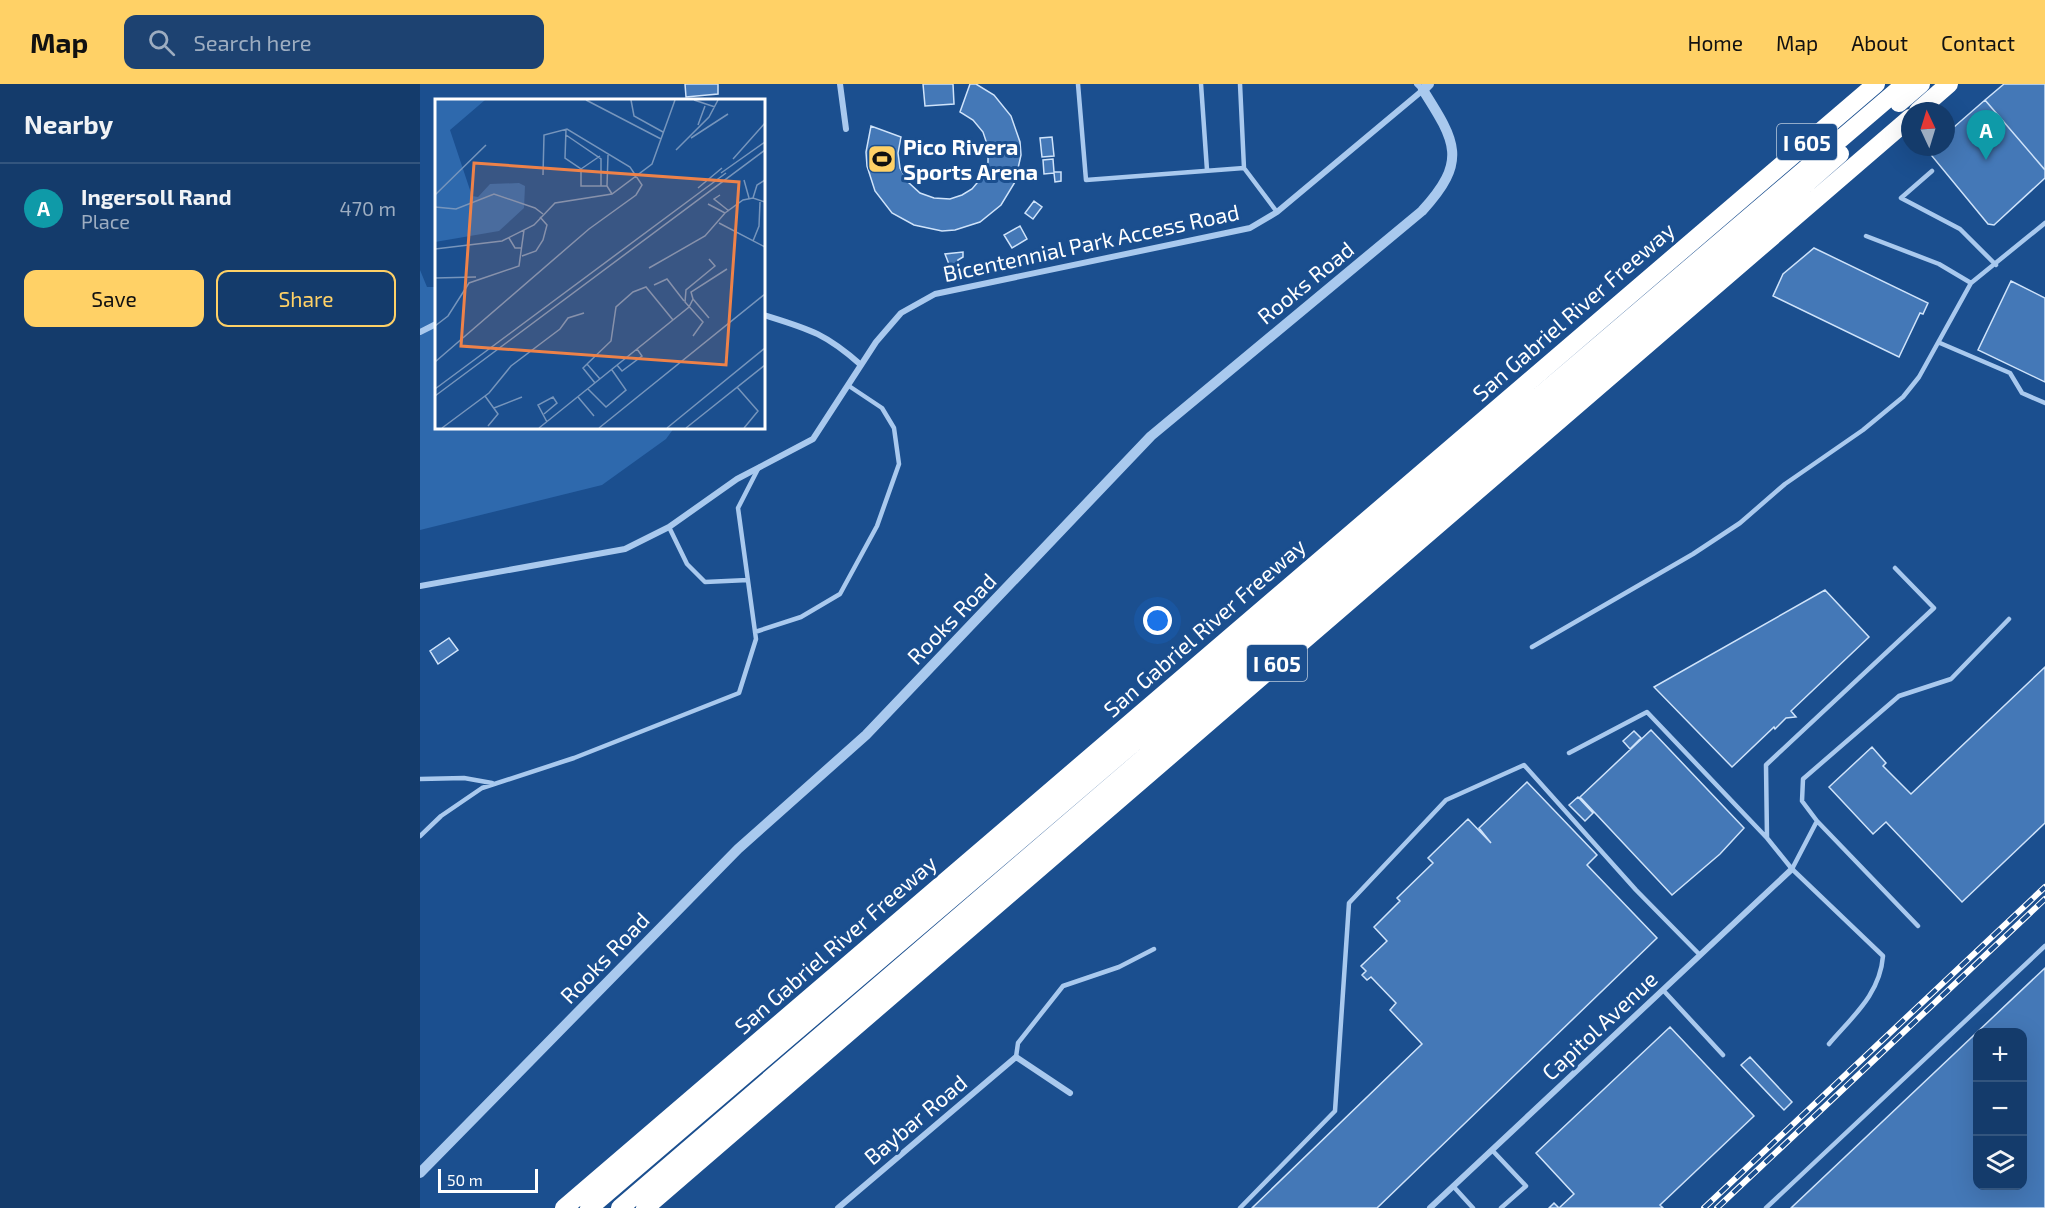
<!DOCTYPE html>
<meta charset="utf-8">
<style>
body{margin:0;font-family:"Exo 2",sans-serif;background:#1d4271;color:#f1f3f6}
.controls{position:absolute;right:18px;bottom:18px;display:grid;overflow:hidden;border-radius:12px;box-shadow:0 6px 24px #0002}
.controls button{width:54px;height:54px;display:grid;place-items:center;padding:0;border:0;border-bottom:2px solid #33557e;background:#143b6b;color:#f1f3f6;font:30px sans-serif}
.compass{position:absolute;left:1481px;top:18px;width:54px;height:54px;border-radius:50%;background:#143b6b;box-shadow:0 6px 24px #0002;rotate:356deg}
.scale{position:absolute;left:18px;bottom:15px;width:100px;box-sizing:border-box;padding-left:6px;border:3px solid #fff;border-top:0;font-size:16px;line-height:21px;white-space:nowrap;color:#fff;-webkit-text-stroke:4px #1b4f8f;paint-order:stroke}
.you{position:absolute;left:738px;top:537px;width:21px;height:21px;margin:-15px;border:4px solid #fff;border-radius:50%;background:#1a73e8;box-shadow:0 0 0 9px #1a73e833}
.badge{display:grid;place-items:center;width:39px;height:39px;border-radius:50%;background:#ffd166;color:#fff;font-size:20px;font-weight:700}
.pin{position:absolute;translate:-50% -50px;filter:drop-shadow(0 2px 3px #0008)}
.pin::after{content:'';position:absolute;top:32px;width:21px;height:18px;background:inherit;clip-path:polygon(0 0,100% 0,50% 100%)}
.list{margin:0;padding:0;list-style:none}
h2{display:flex;justify-content:space-between;align-items:center;height:78px;margin:0;padding:0 24px;font-size:26px}
h2 small{font-size:20px;font-weight:400;color:#9dadc1}
.list li{display:grid;grid-template-columns:39px 1fr auto;gap:18px;align-items:center;box-sizing:border-box;height:90px;padding:0 24px;border-top:2px solid #33557e}
.list b{display:block;font-size:22px;white-space:nowrap}
.list p{margin:0;font-size:20px;white-space:nowrap;color:#9dadc1}
.list em{font-size:20px;font-style:normal;color:#9dadc1}
.actions{display:flex;gap:12px;padding:18px 24px}
.actions a{flex:1;padding:14px 0;border:2px solid #ffd166;border-radius:12px;text-align:center;font-size:21px;color:#ffd166}
.actions .main{background:#ffd166;color:#111}
.icon{flex:none;width:33px;height:33px;fill:none;stroke:currentColor;stroke-width:2;stroke-linecap:round;stroke-linejoin:round}
.map{position:relative;flex:none;width:1625px;height:1124px;overflow:hidden}
header{display:flex;align-items:center;gap:36px;box-sizing:border-box;height:84px;padding:0 30px;background:#ffd166;color:#111}
header strong{font-size:28px}
nav{display:flex;gap:33px;margin-inline-start:auto;font-size:21px}
.search{width:420px;height:54px;background:#1d4271;display:flex;align-items:center;gap:15px;box-sizing:border-box;padding:0 21px;border-radius:12px;color:#9dadc1;font-size:22px}
main{display:flex}
aside{flex:1;background:#143b6b}
.map>svg:first-child{display:block}
.green{fill:#2e69ad}
.building{fill:#4478b7;stroke:#cfe3fa;stroke-width:1.5;fill-rule:evenodd}
.lines{fill:none;stroke-linecap:round;stroke-linejoin:round}
.service{stroke:#a9c9ee;stroke-width:4.5}
.minor{stroke:#a9c9ee;stroke-width:6}
.tertiary{stroke:#a9c9ee;stroke-width:10}
.motorway{stroke:#fff;stroke-width:18}
.rail-casing{stroke:#fff;stroke-width:6}
.rail{stroke:#1b4f8f;stroke-width:4;stroke-dasharray:11;stroke-linecap:butt}
.labels{text-anchor:middle;dominant-baseline:central;stroke-width:6;stroke-linejoin:round;paint-order:stroke}
.shield{fill:#1b4f8f;stroke:#bbcadd;stroke-width:1.5}
.shield-label{font-size:21px;font-weight:bold;fill:#fff}
.poi-label{font-size:22px;font-weight:bold;fill:#fff;stroke:#1b4f8f;text-anchor:start}
.street-label{font-size:22px;fill:#fff;stroke:#1b4f8f}
.inset-road{fill:none;stroke:#7695bc;stroke-width:1.5}
.view{fill:#ee8249;fill-opacity:0.15;stroke:#ee8249;stroke-width:3}
.inset-edge{fill:none;stroke:#fff;stroke-width:3}
</style>
<header>
<strong>Map</strong>
<div class="search"><svg class="icon" aria-label="search" viewBox="0 0 24 24"><circle cx="10" cy="10" r="6"/><path d="M15 15l6 6"/></svg>Search here</div>
<nav><a>Home</a><a>Map</a><a>About</a><a>Contact</a></nav>
</header>
<main>
<aside>
<h2>Nearby<small></small></h2>
<ul class="list">
<li><span class="badge" style="background:#0f9aa8">A</span><div><b>Ingersoll Rand</b><p>Place</p></div><em>470 m</em></li>
</ul>
<div class="actions"><a class="main">Save</a><a>Share</a></div>
</aside>
<div class="map">
<svg width="1625" height="1124" viewBox="0 0 1625 1124">
<rect width="100%" height="100%" fill="#1b4f8f"/>
<path class="green" d="M 0,186 L 7,203 L 16,203 L 16,344 L 254,344 L 246,355 L 182,401 L 0,446 Z"/>
<path class="building" d="M 265,0 L 298,0 L 298,10 L 266,13 Z
M 503,0 L 533,0 L 534,20 L 505,22 Z
M 550,0 L 556,0 L 574,11 L 591,32 L 600,58 L 601,71 L 595,98 L 581,121 L 560,138 L 535,146 L 522,147 L 494,141 L 472,129 L 455,107 L 447,82 L 446,68 L 451,42 L 481,53 L 478,69 L 480,84 L 488,98 L 500,109 L 514,114 L 530,115 L 542,111 L 552,105 L 562,93 L 568,78 L 568,63 L 563,48 L 553,36 L 540,28 Z
M 1584,0 L 1625,0 L 1625,86 L 1565,16 Z
M 1565,16 L 1625,86 L 1625,94 L 1574,141 L 1568,140 L 1507,66 L 1511,63 L 1526,63 L 1526,50 Z
M 632,53 L 634,72 L 622,73 L 620,54 Z
M 633,75 L 634,88 L 641,88 L 641,97 L 635,98 L 634,89 L 624,90 L 623,76 Z
M 614,117 L 622,123 L 613,135 L 605,129 Z
M 600,142 L 607,155 L 592,164 L 584,151 Z
M 1394,164 L 1508,219 L 1503,230 L 1500,229 L 1479,273 L 1353,212 L 1363,190 Z
M 543,168 L 543,173 L 538,176 L 539,187 L 532,188 L 525,170 Z
M 1591,197 L 1625,214 L 1625,298 L 1558,266 Z
M 1405,506 L 1449,553 L 1371,627 L 1376,633 L 1366,634 L 1355,645 L 1354,643 L 1312,683 L 1234,603 Z
M 29,554 L 38,566 L 18,580 L 10,567 Z
M 1625,583 L 1625,739 L 1542,818 L 1466,738 L 1453,750 L 1409,703 L 1452,663 L 1466,679 L 1463,682 L 1491,710 Z
M 1231,646 L 1324,744 L 1300,770 L 1252,811 L 1160,713 Z
M 1214,647 L 1221,654 L 1210,665 L 1203,657 Z
M 1107,698 L 1177,771 L 1167,781 L 1237,854 L 957,1124 L 832,1124 L 1002,960 L 970,926 L 976,919 L 951,893 L 947,896 L 942,891 L 946,887 L 941,882 L 967,857 L 954,843 L 980,817 L 977,814 L 1013,779 L 1008,774 L 1048,735 L 1071,759 L 1059,744 Z
M 1158,713 L 1173,729 L 1165,737 L 1149,721 Z
M 1625,884 L 1625,1124 L 1371,1124 ZM 1558,948 L 1602,948 L 1602,1102 L 1558,1102 Z
M 1250,943 L 1334,1032 L 1240,1121 L 1243,1124 L 1129,1124 L 1134,1119 L 1139,1124 L 1154,1110 L 1116,1069 Z
M 1330,973 L 1372,1018 L 1364,1026 L 1321,981 Z"/>
<g class="lines">
<path class="service" d="M 658,0 L 666,96 L 824,84
M 781,0 L 787,86
M 820,0 L 824,84 L 857,128
M 1512,87 L 1481,114 L 1540,145 L 1576,181
M 1446,152 L 1519,180 L 1551,199
M 1520,259 L 1590,289 L 1602,309 L 1625,319
M 249,443 L 267,480 L 285,498 L 328,496
M 335,548 L 381,533 L 420,510 L 457,442 L 479,380 L 474,344 L 462,324 L 429,302
M 1112,563 L 1273,470 L 1320,439 L 1365,400 L 1443,346 L 1483,313 L 1499,293 L 1551,199 L 1625,139
M 1149,669 L 1227,628 L 1347,754
M 0,695 L 44,694 L 72,699
M 1397,737 L 1498,842
M 0,752 L 21,732 L 62,704 L 154,674 L 319,609 L 336,555 L 318,424 L 339,383
M 1372,785 L 1397,737 L 1382,717 L 1383,695 L 1479,612 L 1531,595 L 1589,535
M 1243,906 L 1303,971
M 1409,960 C 1433,932 1460,910 1463,872 L 1372,785 L 1347,754 L 1346,681 L 1514,524 L 1475,484
M 596,973 L 598,959 L 643,902 L 699,883 L 734,865
M 1072,1066 L 1106,1102 L 1081,1124
M 1033,1102 L 1053,1124
M 820,1124 L 915,1027 L 929,819 L 1026,716 L 1104,681 L 1216,806 L 1280,871
M 1346,1124 L 1625,862"/>
<path class="minor" d="M 420,0 L 426,45
M 344,231 C 389,245 405,249 441,281
M 0,248 L 16,240
M 0,502 L 205,465 L 249,443 L 317,395 L 393,355 L 456,258 L 481,229 L 515,210 L 830,144 L 857,128 L 1003,6 L 997,0
M 418,1124 L 596,973 L 650,1009
M 1010,1124 L 1372,785"/>
<path class="tertiary" d="M 0,1089 L 318,765 L 446,651 L 731,352 L 1002,127 C 1048,77 1036,58 1003,6 L 1009,0"/>
<path class="motorway" d="M 1479,19 L 1501,0
M 1498,27 L 1529,0
M 144,1124 L 1456,0
M 169,1124 L 1485,0
M 200,1124 L 1039,403 L 1420,70
M 225,1124 L 1490,34"/>
<g class="rail-casing">
<path id="rail" d="M 1284,1124 L 1625,803
M 1297,1124 L 1625,815"/>
</g>
<use href="#rail" class="rail"/>
</g>
<defs>
<g id="stadium-square" transform="scale(1.5)"><rect x="-9" y="-9" width="18" height="18" rx="4" fill="#ffd166" stroke="#1b4f8f"/><path d="M0-5a6.5 5 0 1 0 0 10a6.5 5 0 1 0 0-10ZM-3.5-1.8h7v3.6h-7Z" fill="#111"/></g>
</defs>
<g fill-rule="evenodd">
<use href="#stadium-square" x="462" y="75"/>
</g>
<g class="labels">
<g class="shield">
<rect x="1357" y="40" width="60" height="36" rx="4.5"/>
<rect x="827" y="561" width="60" height="36" rx="4.5"/>
</g>
<g class="shield-label">
<text x="1387" y="58">I 605</text>
<text x="857" y="579">I 605</text>
</g>
<g class="poi-label">
<text x="483" y="62">Pico Rivera<tspan x="483" dy="25">Sports Arena</tspan></text>
</g>
<g class="street-label">
<text transform="translate(671 158) rotate(-12)">Bicentennial Park Access Road</text>
<text transform="translate(885 198) rotate(-39)">Rooks Road</text>
<text transform="translate(1153 227) rotate(-41)">San Gabriel River Freeway</text>
<text transform="translate(531 534) rotate(-46)">Rooks Road</text>
<text transform="translate(784 543) rotate(-41)">San Gabriel River Freeway</text>
<text transform="translate(415 860) rotate(-41)">San Gabriel River Freeway</text>
<text transform="translate(184 873) rotate(-46)">Rooks Road</text>
<text transform="translate(1179 941) rotate(-43)">Capitol Avenue</text>
<text transform="translate(495 1035) rotate(-40)">Baybar Road</text>
</g>
</g>
<g transform="translate(15 15)">
<rect width="330" height="330" fill="#1b4f8f"/>
<path d="M 0,1 L 50,1 L 15,31 L 37,97 L 43,98 L 55,85 L 84,84 L 90,87 L 89,109 L 64,132 L 0,143 Z" fill="#2e69ad"/>
<path class="inset-road" d="M 151,1 L 226,40M 196,1 L 199,17 L 228,33M 259,1 L 280,8M 263,26 L 270,7M 131,30 L 130,59 L 146,70 L 146,87 L 172,87M 131,36 L 166,60 L 166,87M 256,39 L 293,15M 241,51 L 274,18 L 283,1M 173,56 L 172,87 L 177,95M 298,60 L 330,24M 146,70 L 165,57M 286,74 L 330,43M 309,81 L 314,99M 263,89 L 287,69M 0,96 L 51,46M 285,96 L 279,100 L 294,112M 318,99 L 322,86 L 330,81M 273,105 L 290,114M 0,108 L 21,110 L 59,95 L 100,109 L 108,115M 284,124 L 330,148M 74,139 L 80,149 L 87,149M 318,142 L 324,127 L 325,103M 0,150 L 67,142 L 99,126 L 120,104 L 177,95 L 217,65 L 240,1M 87,157 L 101,152 L 108,141 L 112,126 L 105,118M 214,169 L 270,137 L 290,114 L 308,101 L 318,99 L 330,103M 0,179 L 41,178M 219,186 L 232,180 L 249,202M 258,200 L 274,219M 0,227 L 13,217 L 34,184 L 84,167 L 89,131M 258,237 L 268,223 L 250,203 L 251,191 L 280,167 L 274,160M 0,263 L 154,130 L 201,96 L 207,86 L 195,68 L 132,30 L 109,36 L 108,76M 152,265 L 176,242 L 181,208 L 198,193 L 211,188 L 238,221M 182,266 L 187,272 L 207,257 L 202,250M 160,284 L 148,269 L 152,265 L 165,280M 302,288 L 323,312 L 309,329M 0,290 L 291,74M 153,290 L 171,308 L 191,291 L 177,271M 0,297 L 330,51M 50,297 L 63,315 L 53,327M 143,298 L 159,317M 59,309 L 87,298M 109,315 L 122,304 L 118,298 L 103,306 L 112,323M 7,329 L 54,294 L 76,267 L 125,230 L 133,219 L 149,214M 104,329 L 254,208 L 258,200 L 256,193 L 292,170M 164,329 L 330,195M 232,329 L 330,249M 251,329 L 330,266"/>
<path class="view" d="M 39,64 L 304,83 L 291,266 L 26,247 Z"/>
<rect width="330" height="330" class="inset-edge"/>
</g>
</svg>
<div class="controls">
<button>+</button>
<button>−</button>
<button><svg class="icon" aria-label="layers" viewBox="0 0 24 24"><path d="M12 4l9 5-9 5-9-5zM3 14l9 5 9-5"/></svg></button>
</div>
<svg class="compass" viewBox="-18 -18 36 36"><path d="M0-13l5 13h-10z" fill="#e53935"/><path d="M0 13l5-13h-10z" fill="#9dadc1"/></svg>
<div class="scale">50 m</div>
<div class="you"></div>
<div class="pin badge" style="left:1566px;top:76px;background:#0f9aa8">A</div>
</div>
</main>
